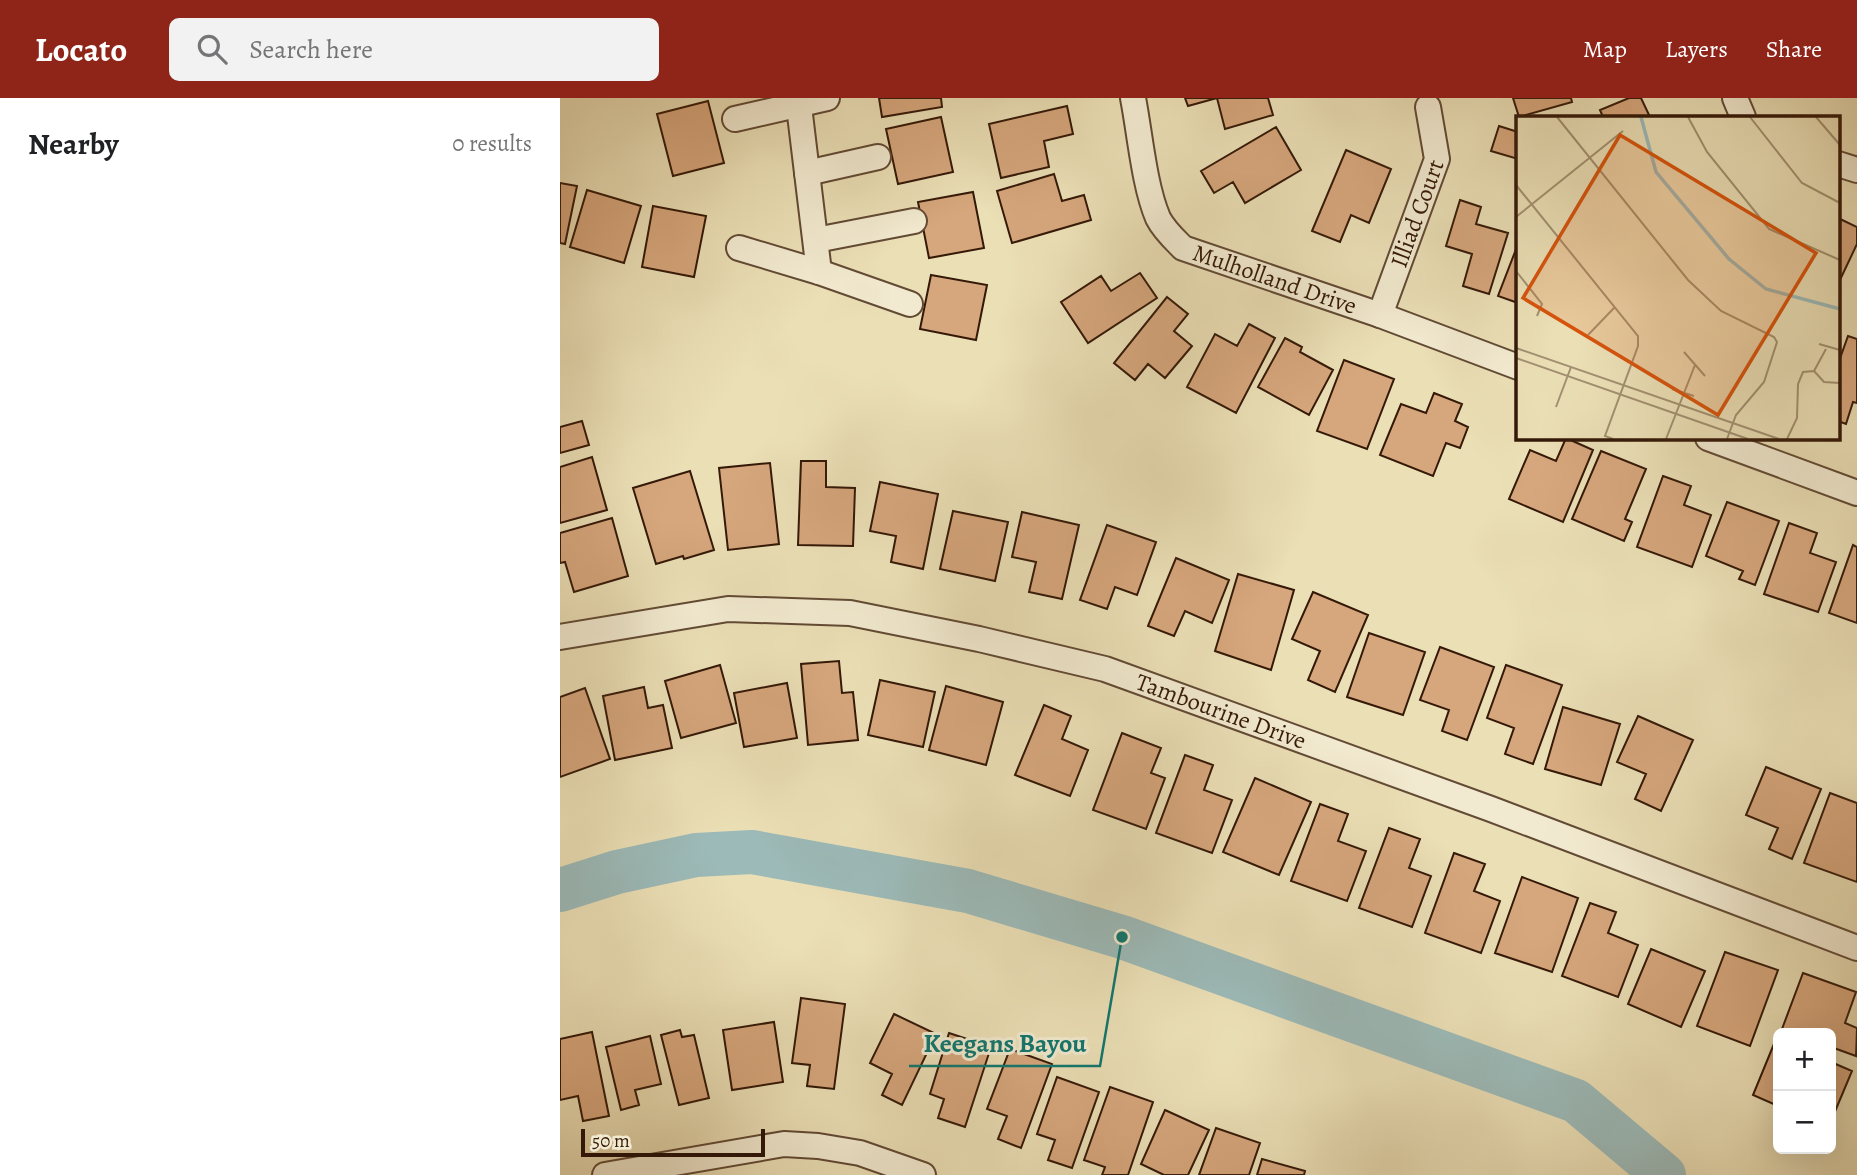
<!DOCTYPE html>
<meta charset="utf-8">
<style>
body{margin:0;font-family:Alegreya,serif;background:#f2f2f2;color:#202124}
.controls{position:absolute;right:21px;bottom:21px;display:grid;overflow:hidden;border-radius:10px;box-shadow:0 7px 28px #0002}
.controls button{width:63px;height:63px;display:grid;place-items:center;padding:0;border:0;border-bottom:2px solid #e0e0e0;background:#fff;color:#202124;font:35px sans-serif}
.scale{position:absolute;left:21px;bottom:18px;width:184px;box-sizing:border-box;padding-left:7px;border:4px solid #341908;border-top:0;font-size:19px;line-height:24px;white-space:nowrap;color:#341908;-webkit-text-stroke:5px #f2ead0;paint-order:stroke}
.list{margin:0;padding:0;list-style:none}
h2{display:flex;justify-content:space-between;align-items:center;height:91px;margin:0;padding:0 28px;font-size:30px}
h2 small{font-size:23px;font-weight:400;color:#757577}
.icon{flex:none;width:38px;height:38px;fill:none;stroke:currentColor;stroke-width:2;stroke-linecap:round;stroke-linejoin:round}
.map{position:relative;flex:none;width:1297px;height:1077px;overflow:hidden}
header{display:flex;align-items:center;gap:42px;box-sizing:border-box;height:98px;padding:0 35px;background:#8f2418;color:#fff}
header strong{font-size:33px}
nav{display:flex;gap:38px;margin-inline-start:auto;font-size:24px}
.search{width:490px;height:63px;background:#f2f2f2;display:flex;align-items:center;gap:18px;box-sizing:border-box;padding:0 24px;border-radius:10px;color:#757577;font-size:26px}
main{display:flex}
aside{flex:1;background:#fff}
.map>svg:first-child{display:block}
.lines{fill:none;stroke-linecap:round;stroke-linejoin:round}
.river{stroke:#9cbab8;stroke-width:44}
.building{fill:#d6a67c;stroke:#341908;stroke-width:2}
.minor-casing{stroke:#624a34;stroke-width:28}
.minor{stroke:#f2ead0;stroke-width:24}
.labels{text-anchor:middle;dominant-baseline:central;stroke-width:6;stroke-linejoin:round;paint-order:stroke}
.street-label{font-size:24px;fill:#341908;stroke:#f2ead0}
.inset-river{fill:none;stroke:#9cbab8;stroke-width:3.5}
.inset-road{fill:none;stroke:#a29070;stroke-width:2}
.view{fill:#d6530c;fill-opacity:0.15;stroke:#d6530c;stroke-width:3.5}
.inset-edge{fill:none;stroke:#341908;stroke-width:3.5}
.leader{fill:none;stroke:#0f766e;stroke-width:2.5}
.callout-dot{fill:#0f766e;stroke:#f2ead0;stroke-width:2.5}
.callout-label{font-size:26px;text-anchor:middle;font-weight:bold;fill:#0f766e;stroke:#f2ead0;stroke-width:6;stroke-linejoin:round;paint-order:stroke}
</style>
<header>
<strong>Locato</strong>
<div class="search"><svg class="icon" aria-label="search" viewBox="0 0 24 24"><circle cx="10" cy="10" r="6"/><path d="M15 15l6 6"/></svg>Search here</div>
<nav><a>Map</a><a>Layers</a><a>Share</a></nav>
</header>
<main>
<aside>
<h2>Nearby<small>0 results</small></h2>
<ul class="list">
</ul>
</aside>
<div class="map">
<svg width="1297" height="1077" viewBox="0 0 1297 1077">
<rect width="100%" height="100%" fill="#ebdfb6"/>
<filter id="stains"><feTurbulence type="fractalNoise" baseFrequency=".00286" numOctaves="4"/><feColorMatrix values="0 0 0 0 .2 0 0 0 0 .09 0 0 0 0 .02 0 0 0 .5 -.17"/></filter>
<radialGradient id="worn" r=".72"><stop offset=".6" stop-color="#630" stop-opacity="0"/><stop offset="1" stop-color="#630" stop-opacity=".3"/></radialGradient>
<g class="lines">
<path class="river" d="M 0,792 L 57,774 L 136,757 L 192,754 L 408,793 L 562,839 L 1016,1003 L 1104,1077"/>
</g>
<path class="building" d="M 319,0 L 381,0 L 382,9 L 322,19 Z
M 625,0 L 708,0 L 713,17 L 665,31 L 657,0 L 628,8 Z
M 953,0 L 1011,0 L 1012,4 L 959,19 Z
M 1069,0 L 1081,0 L 1090,19 L 1043,19 L 1040,12 Z
M 148,3 L 164,65 L 113,78 L 97,16 Z
M 507,8 L 513,36 L 484,43 L 489,69 L 441,80 L 429,26 Z
M 381,19 L 393,74 L 338,86 L 326,31 Z
M 939,28 L 958,34 L 958,61 L 931,53 Z
M 716,29 L 741,72 L 685,105 L 673,84 L 654,95 L 641,73 Z
M 786,52 L 831,71 L 809,125 L 791,117 L 780,144 L 752,133 Z
M 494,76 L 502,103 L 524,97 L 531,122 L 452,145 L 437,93 Z
M 0,85 L 17,88 L 5,146 L 0,145 Z
M 27,92 L 81,108 L 64,165 L 10,149 Z
M 413,94 L 424,150 L 369,160 L 358,104 Z
M 900,102 L 921,109 L 916,126 L 948,135 L 929,196 L 903,188 L 912,156 L 886,148 Z
M 93,108 L 146,118 L 134,179 L 82,169 Z
M 1278,120 L 1297,129 L 1297,146 L 1279,184 Z
M 958,146 L 958,205 L 938,198 Z
M 580,175 L 597,200 L 528,245 L 501,204 L 541,178 L 551,193 Z
M 371,177 L 427,187 L 416,242 L 360,231 Z
M 607,199 L 628,216 L 614,233 L 632,248 L 605,280 L 588,266 L 575,282 L 554,265 Z
M 689,226 L 715,240 L 676,315 L 627,289 L 655,236 L 677,248 Z
M 1288,238 L 1297,241 L 1297,305 L 1293,304 L 1286,326 L 1278,323 L 1278,266 Z
M 725,240 L 742,249 L 740,254 L 773,272 L 749,317 L 698,289 Z
M 784,262 L 834,281 L 807,351 L 757,333 Z
M 874,295 L 902,306 L 895,323 L 908,329 L 900,350 L 886,345 L 873,378 L 820,357 L 841,306 L 866,315 Z
M 22,323 L 29,347 L 0,355 L 0,329 Z
M 1006,340 L 1033,352 L 1003,424 L 949,401 L 970,352 L 996,363 Z
M 1041,353 L 1086,371 L 1065,421 L 1072,424 L 1064,443 L 1012,421 Z
M 32,359 L 47,412 L 0,425 L 0,369 Z
M 241,363 L 266,363 L 266,389 L 295,390 L 293,448 L 238,447 Z
M 210,365 L 219,446 L 168,452 L 159,370 Z
M 130,373 L 154,452 L 124,461 L 123,458 L 96,466 L 73,390 Z
M 1103,378 L 1131,388 L 1124,407 L 1151,417 L 1132,469 L 1077,449 Z
M 320,384 L 378,396 L 363,471 L 331,464 L 336,438 L 310,433 Z
M 1167,404 L 1219,423 L 1195,487 L 1179,481 L 1183,473 L 1146,458 Z
M 393,413 L 448,424 L 435,483 L 380,471 Z
M 462,414 L 519,427 L 502,501 L 469,494 L 476,464 L 452,459 Z
M 52,420 L 68,478 L 14,494 L 5,464 L 0,465 L 0,435 Z
M 1229,425 L 1257,435 L 1250,455 L 1276,464 L 1258,514 L 1204,496 Z
M 547,427 L 596,444 L 577,497 L 555,489 L 547,511 L 520,502 Z
M 1293,447 L 1297,449 L 1297,525 L 1269,515 Z
M 616,460 L 669,482 L 652,525 L 625,513 L 614,538 L 588,528 Z
M 678,476 L 734,492 L 711,572 L 655,553 Z
M 753,494 L 808,517 L 775,594 L 748,582 L 760,553 L 732,541 Z
M 809,535 L 865,554 L 843,617 L 787,599 Z
M 880,549 L 934,569 L 907,642 L 882,633 L 889,612 L 860,602 Z
M 279,563 L 282,595 L 293,594 L 298,642 L 248,647 L 241,566 Z
M 160,567 L 176,625 L 121,640 L 105,583 Z
M 946,567 L 1002,587 L 973,666 L 945,656 L 954,630 L 927,620 Z
M 320,582 L 375,594 L 363,649 L 308,637 Z
M 227,585 L 237,640 L 184,649 L 174,595 Z
M 386,588 L 443,604 L 426,667 L 369,652 Z
M 84,589 L 88,610 L 103,607 L 112,650 L 55,662 L 43,598 Z
M 25,590 L 50,661 L 0,679 L 0,599 Z
M 484,607 L 511,618 L 502,641 L 528,652 L 510,698 L 455,677 Z
M 1003,609 L 1060,626 L 1041,687 L 985,671 Z
M 1078,618 L 1133,642 L 1101,713 L 1075,701 L 1086,676 L 1057,664 Z
M 562,635 L 601,650 L 591,675 L 605,680 L 586,731 L 533,712 Z
M 625,657 L 653,667 L 644,692 L 672,702 L 652,755 L 596,735 Z
M 1206,669 L 1261,691 L 1232,761 L 1209,751 L 1218,730 L 1186,717 Z
M 695,680 L 751,704 L 719,777 L 663,754 Z
M 1270,695 L 1297,705 L 1297,784 L 1244,765 Z
M 760,706 L 788,716 L 778,743 L 806,753 L 787,803 L 731,783 Z
M 829,730 L 860,741 L 849,770 L 871,778 L 852,829 L 799,810 Z
M 894,755 L 925,766 L 914,793 L 940,803 L 921,855 L 865,835 Z
M 962,779 L 1018,800 L 992,874 L 935,855 Z
M 1030,805 L 1056,814 L 1048,835 L 1078,847 L 1058,899 L 1002,878 Z
M 1091,851 L 1145,873 L 1121,929 L 1068,906 Z
M 1165,854 L 1218,872 L 1190,948 L 1137,928 Z
M 1243,875 L 1296,894 L 1285,925 L 1297,930 L 1296,958 L 1271,949 L 1271,935 L 1235,935 L 1222,931 Z
M 241,900 L 285,906 L 274,991 L 247,988 L 250,967 L 232,965 Z
M 334,916 L 376,936 L 342,1007 L 322,997 L 332,976 L 310,965 Z
M 214,924 L 223,984 L 172,992 L 163,932 Z
M 120,932 L 122,939 L 134,937 L 149,1000 L 119,1007 L 101,937 Z
M 32,934 L 49,1018 L 23,1023 L 18,998 L 0,1002 L 0,941 Z
M 389,935 L 431,949 L 405,1029 L 378,1020 L 384,1001 L 370,996 Z
M 90,938 L 101,986 L 75,992 L 79,1007 L 61,1012 L 46,949 Z
M 1216,941 L 1218,942 L 1218,1008 L 1193,997 Z
M 450,951 L 492,966 L 461,1050 L 438,1041 L 447,1018 L 427,1011 Z
M 1271,964 L 1292,973 L 1271,1023 Z
M 497,979 L 539,994 L 512,1070 L 488,1062 L 495,1042 L 477,1036 Z
M 550,989 L 593,1004 L 568,1077 L 542,1077 L 545,1069 L 524,1062 Z
M 605,1012 L 649,1032 L 628,1077 L 604,1077 L 581,1066 Z
M 656,1030 L 700,1045 L 689,1077 L 639,1077 Z
M 702,1061 L 745,1073 L 744,1077 L 697,1077 Z"/>
<g class="lines">
<g class="minor-casing">
<g id="minor">
<path d="M 238,0 L 259,174"/>
<path id="s1" d="M 573,0 C 580,36 584,87 598,120 C 604,132 614,141 623,150 L 820,217 L 958,269"/>
<path d="M 1175,0 L 1183,19"/>
<path d="M 175,21 L 267,0"/>
<path d="M 1278,66 L 1297,72"/>
<path d="M 247,75 L 318,59"/>
<path d="M 256,142 L 354,123"/>
<path d="M 179,150 L 259,174 L 350,206"/>
<path id="s2" d="M 820,217 L 877,61 L 868,9"/>
<path d="M 1148,340 L 1297,395"/>
<path id="s3" d="M 0,539 L 168,511 L 290,515 L 419,541 L 545,571 L 931,711 L 1297,850"/>
<path d="M 45,1077 L 224,1046 L 258,1048 L 300,1055 L 363,1077"/>
</g>
</g>
<use href="#minor" class="minor"/>
</g>
<g class="labels">
<g class="street-label">
<text stroke="none"><textPath href="#s2" startOffset="108">Illiad Court</textPath></text>
<text stroke="none"><textPath href="#s1" startOffset="259">Mulholland Drive</textPath></text>
<text stroke="none"><textPath href="#s3" startOffset="677">Tambourine Drive</textPath></text>
</g>
</g>
<g transform="translate(956 18)">
<rect width="324" height="324" fill="#ebdfb6"/>
<path class="inset-river" d="M 125,1 L 140,56 L 213,143 L 250,173 L 324,193"/>
<path class="inset-road" d="M 41,1 L 172,164 L 205,195 L 258,221 L 261,226 L 248,266 L 220,299 L 211,323M 172,1 L 191,36 L 253,113 L 324,144M 234,1 L 286,67 L 324,87M 300,1 L 324,29M 0,69 L 122,220 L 122,230 L 89,320 L 97,323M 0,101 L 107,15M 0,155 L 26,188 L 21,200M 72,219 L 98,192M 303,228 L 324,234M 0,232 L 263,323M 168,236 L 189,260M 0,242 L 232,323M 298,255 L 308,266 L 324,267M 156,273 L 178,280M 40,291 L 55,251M 150,323 L 179,249M 271,323 L 281,302 L 282,268 L 287,256 L 298,255 L 310,233"/>
<path class="view" d="M 104,19 L 300,137 L 202,299 L 7,182 Z"/>
<rect width="324" height="324" class="inset-edge"/>
</g>
<path class="leader" d="M562 839L540 968H349"/>
<circle class="callout-dot" cx="562" cy="839" r="7"/>
<g class="callout-label">
<text x="445" y="954">Keegans Bayou</text>
</g>
<rect width="100%" height="100%" filter="url(#stains)"/>
<rect width="100%" height="100%" fill="url(#worn)"/>
</svg>
<div class="controls">
<button>+</button>
<button>−</button>
</div>
<div class="scale">50 m</div>
</div>
</main>
